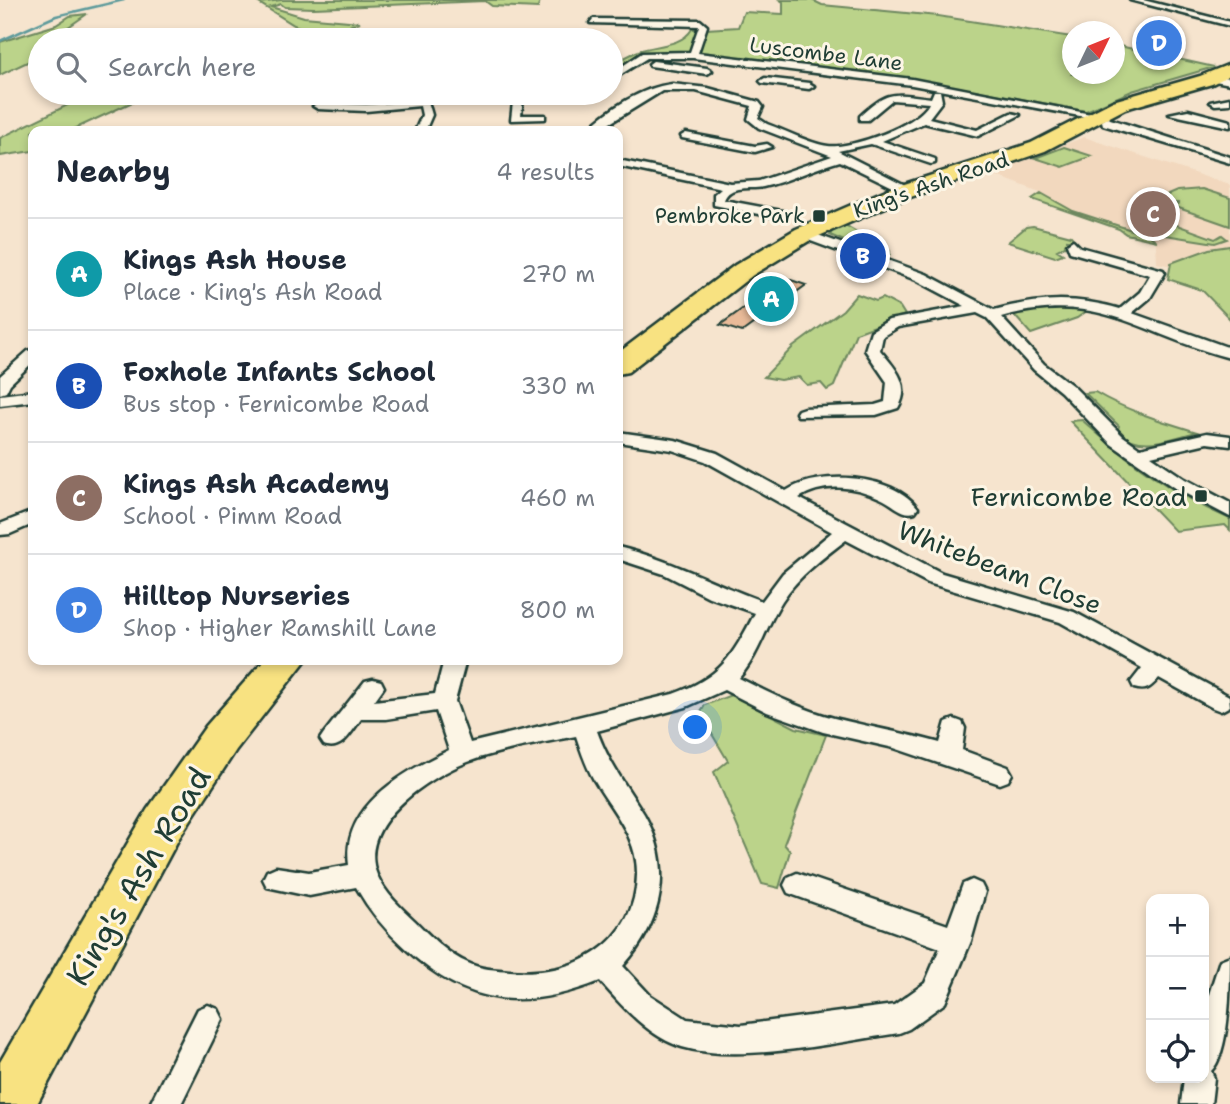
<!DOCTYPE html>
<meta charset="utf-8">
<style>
body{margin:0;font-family:"Shantell Sans",sans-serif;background:#f6f6f7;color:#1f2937}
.controls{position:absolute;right:21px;bottom:21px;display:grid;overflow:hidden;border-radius:14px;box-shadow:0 4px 10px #0003}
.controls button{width:63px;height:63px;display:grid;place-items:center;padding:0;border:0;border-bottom:2px solid #e0e1e3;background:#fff;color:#1f2937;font:35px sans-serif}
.compass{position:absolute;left:1062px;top:21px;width:63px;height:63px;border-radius:50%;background:#fff;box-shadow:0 4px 10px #0003;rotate:47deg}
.you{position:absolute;left:696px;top:728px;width:24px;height:24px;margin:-18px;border:5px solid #fff;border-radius:50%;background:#1a73e8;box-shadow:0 0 0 10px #1a73e833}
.badge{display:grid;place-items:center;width:46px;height:46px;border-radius:50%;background:#b45309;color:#fff;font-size:23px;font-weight:700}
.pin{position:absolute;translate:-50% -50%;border:4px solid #fff;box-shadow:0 2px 7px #0006}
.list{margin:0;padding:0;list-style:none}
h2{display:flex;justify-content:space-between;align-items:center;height:91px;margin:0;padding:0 28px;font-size:30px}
h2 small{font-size:23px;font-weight:400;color:#747a83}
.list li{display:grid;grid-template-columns:46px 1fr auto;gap:21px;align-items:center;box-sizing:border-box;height:112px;padding:0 28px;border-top:2px solid #e0e1e3}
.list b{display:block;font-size:26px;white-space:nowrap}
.list p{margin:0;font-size:23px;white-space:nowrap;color:#747a83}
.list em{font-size:23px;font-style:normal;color:#747a83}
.icon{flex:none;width:38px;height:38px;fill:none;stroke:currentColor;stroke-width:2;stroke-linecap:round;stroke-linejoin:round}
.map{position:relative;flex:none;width:1230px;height:1104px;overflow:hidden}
.search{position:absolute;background:#fff;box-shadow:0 4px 10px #0003;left:28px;top:28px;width:595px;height:77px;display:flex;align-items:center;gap:18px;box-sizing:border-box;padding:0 24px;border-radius:38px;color:#747a83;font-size:26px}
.panel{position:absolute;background:#fff;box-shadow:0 4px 10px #0003;left:28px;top:126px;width:595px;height:539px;border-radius:14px}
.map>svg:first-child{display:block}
.built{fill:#f2d8be}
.green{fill:#bbd38a;stroke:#6d885f;stroke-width:2}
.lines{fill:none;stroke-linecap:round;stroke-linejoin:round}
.stream{stroke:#5d9a9b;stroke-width:2.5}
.building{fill:#e9bb99;stroke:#1f3d34;stroke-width:2}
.street-casing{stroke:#1f3d34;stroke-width:5}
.highway-casing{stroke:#1f3d34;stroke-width:5}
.street{fill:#fcf5e5;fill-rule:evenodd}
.highway{fill:#f8e281;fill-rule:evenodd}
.poi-dot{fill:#1f3d34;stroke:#fcf5e5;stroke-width:2.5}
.labels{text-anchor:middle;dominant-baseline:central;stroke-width:6;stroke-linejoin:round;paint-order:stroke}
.far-street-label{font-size:21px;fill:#1f3d34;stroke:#fcf5e5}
.far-poi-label{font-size:21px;fill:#1f3d34;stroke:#fcf5e5;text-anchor:end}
.poi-label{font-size:26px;fill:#1f3d34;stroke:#fcf5e5;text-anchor:end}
.street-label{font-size:26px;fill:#1f3d34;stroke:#fcf5e5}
.near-street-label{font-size:32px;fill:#1f3d34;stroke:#fcf5e5}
</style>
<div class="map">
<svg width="1230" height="1104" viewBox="0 0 1230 1104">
<rect width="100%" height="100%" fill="#f6e4ce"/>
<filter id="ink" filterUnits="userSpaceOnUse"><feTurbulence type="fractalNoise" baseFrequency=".0143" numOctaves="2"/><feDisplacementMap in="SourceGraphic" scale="14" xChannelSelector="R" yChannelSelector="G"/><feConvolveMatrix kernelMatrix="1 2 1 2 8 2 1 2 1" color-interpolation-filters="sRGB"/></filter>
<g filter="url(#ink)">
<path class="built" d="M 1084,137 L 1230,185 L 1230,248 L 1172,266 L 1157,263 L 1156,241 L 1126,234 L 1119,229 L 1032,199 L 1040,192 L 984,171 L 1019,162 Z"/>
<path class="green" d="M 281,0 L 540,0 L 538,8 L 492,6 L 485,1 L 314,8 L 285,7 L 281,4 L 271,7 L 304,17 L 360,22 L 322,36 L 294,25 L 259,3 Z
M 780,0 L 812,0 L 822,5 L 938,16 L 1072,37 L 1072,74 L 1114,74 L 1115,45 L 1214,67 L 1132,91 L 1086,111 L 963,88 L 698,54 L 706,29 L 738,27 L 744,12 L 783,14 L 783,2 Z
M 87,14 L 67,28 L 99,33 L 77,40 L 40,40 L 40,56 L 0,75 L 0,42 L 56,25 L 70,16 Z
M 692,29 L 699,29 L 691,54 L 646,54 L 611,74 L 611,64 C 622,60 630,54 641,50 C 658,45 682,46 692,29 Z
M 92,93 L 152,93 L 74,129 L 89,131 L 33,131 L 33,151 L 0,156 L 0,138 Z
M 1064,147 L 1092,156 L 1063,167 L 1035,158 Z
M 1202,189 L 1230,198 L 1230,226 L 1173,206 L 1179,203 L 1170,203 L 1163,197 L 1177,191 Z
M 1041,193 L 1073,211 L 1150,236 L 1157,241 L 1126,234 L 1119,229 L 1032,199 Z
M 1163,220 L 1215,239 L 1222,235 L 1227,239 L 1215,243 L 1159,234 L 1148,221 Z
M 845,225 L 890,251 L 890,254 L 879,256 L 830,235 L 833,230 Z
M 1033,226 L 1071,236 L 1075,241 L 1067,240 L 1067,245 L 1057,250 L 1063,254 L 1055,257 L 1008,242 L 1026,227 Z
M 1230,246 L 1230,319 L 1202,290 L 1168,279 L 1171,263 L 1209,249 Z
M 857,294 L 876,301 L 883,298 L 900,307 L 905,315 L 856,333 L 834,386 L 827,390 L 821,383 L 807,385 L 799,377 L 780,380 L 764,377 L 793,347 L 843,310 Z
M 1064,305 L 1091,308 L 1077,318 L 1031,334 L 1015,316 L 1015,312 Z
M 1095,392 C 1127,411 1161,421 1197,432 C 1169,438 1142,453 1117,431 L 1119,426 L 1085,393 Z
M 1082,420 C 1127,461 1174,495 1230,519 L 1230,530 L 1225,525 L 1175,531 L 1070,421 Z
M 731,695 L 796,728 L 826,735 L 784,844 L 790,851 L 779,888 L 762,884 L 714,772 L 728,761 L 700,714 L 705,705 Z"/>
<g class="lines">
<path class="stream" d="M 0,41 L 56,16 L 124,0"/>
</g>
<path class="building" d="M 785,278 L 806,285 L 742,332 L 720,325 Z"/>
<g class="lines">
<g class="street-casing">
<path id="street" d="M 1130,0 L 1143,0 L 1230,22 L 1230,26 Z
M 593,19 L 700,20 L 707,26 L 698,53 L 912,79 L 1101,116 L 1096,119 L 912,85 L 693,58 L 647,58 L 615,78 L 611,76 L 612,73 L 642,53 L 690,52 L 699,26 L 590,23 Z
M 653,61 L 707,68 L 712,71 L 707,74 L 650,66 L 649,64 Z
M 1213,75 L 1230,78 L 1230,84 L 1210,80 L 1210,76 Z
M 765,78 L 809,83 L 814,86 L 809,89 L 762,83 L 760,81 Z
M 672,84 L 708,88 L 759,102 L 763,107 L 758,118 L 767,124 C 784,130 811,144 828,146 C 851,149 919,125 929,103 L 892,100 L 868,120 L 860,120 L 860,116 C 890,89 893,94 931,98 L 934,91 L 940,91 L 942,101 L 929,118 L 977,130 L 1011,113 L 1020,115 L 978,136 L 924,123 L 882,141 L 935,159 L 935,163 L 931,164 L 871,144 L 838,151 L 911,188 L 911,192 L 903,192 L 840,161 C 814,168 789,181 763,187 C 749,190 730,184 724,200 L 782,211 L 784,214 L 778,218 L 714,205 L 714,194 L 721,188 L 618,166 L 618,160 L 730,183 L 759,181 L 832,156 L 759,128 L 748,119 L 752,106 L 696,91 L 662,91 L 597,131 L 586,131 C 607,110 642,87 672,84 Z
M 417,93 L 452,93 L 427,98 L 432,115 L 425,131 L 415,131 L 422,115 L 420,106 L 366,111 L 318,109 L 313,106 L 318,103 L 366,105 L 418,101 Z
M 514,93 L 524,93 L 521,115 L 545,115 L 545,119 L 511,120 Z
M 571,93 L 582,93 L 575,97 Z
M 1230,98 L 1230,104 L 1215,105 L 1210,102 Z
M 1188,110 L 1230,121 L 1230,127 L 1169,114 Z
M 1107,118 L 1230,157 L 1230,163 L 1103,125 L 1102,121 Z
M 686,133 L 755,146 L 767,144 L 772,147 L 755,152 L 682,138 L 681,136 Z
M 804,230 L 926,274 L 994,310 C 1038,298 1075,296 1120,309 L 1140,292 L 1150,275 L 1070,252 L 1067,244 L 1073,240 L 1080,247 L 1163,270 L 1165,273 L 1150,298 L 1132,313 L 1230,348 L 1230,358 C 1140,335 1101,289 1001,317 L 1044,364 L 1073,386 L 1123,436 L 1140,448 L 1207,433 L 1230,436 L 1230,446 L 1207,443 L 1151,456 L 1185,479 L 1230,503 L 1230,517 L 1173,487 L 1111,444 L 1061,392 L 1034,370 L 987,318 L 977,313 L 898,327 L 883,336 L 880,350 C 895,368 912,385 898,408 L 876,415 L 798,416 L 796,413 L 798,410 L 804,408 L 875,405 L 885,402 L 887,382 L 865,350 L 871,331 L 889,320 L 965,306 L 916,280 L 800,237 L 798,234 Z
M 33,349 L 33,362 L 10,384 L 6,392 L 0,394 L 0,376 L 28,351 Z
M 33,391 L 33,401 L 0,405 L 0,395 Z
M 618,432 L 675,440 L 717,453 L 786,491 C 819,469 893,474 918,508 L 915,512 C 902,516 893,503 880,498 C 855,486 823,482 799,498 L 942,573 L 1074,612 L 1229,696 L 1230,706 L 1221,711 L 1213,708 L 1159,678 C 1151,687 1147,692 1134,688 L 1131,682 L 1142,668 L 1060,622 L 928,583 L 846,540 C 823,558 798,576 782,601 C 766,626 759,655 739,678 C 769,693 800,709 834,718 C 869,727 905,733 940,743 L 946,722 L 954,719 L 962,722 L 965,728 L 962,750 L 1008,767 L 1012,774 L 1008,781 L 1000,784 L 894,748 L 823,732 L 767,712 L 724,690 L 686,707 L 597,731 C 609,764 626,785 644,814 C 674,867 663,922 623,966 L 650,995 L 687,1019 L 741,1025 L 894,1005 L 925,983 L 940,948 L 788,893 L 784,885 L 788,877 L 797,873 L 948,925 L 963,884 L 972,880 L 981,884 L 985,892 L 971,941 L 945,1003 L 909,1029 L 899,1033 C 837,1042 741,1064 682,1047 C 650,1038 621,1005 600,981 C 525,1011 467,1006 407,950 C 386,931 370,912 356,887 L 309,896 L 267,887 L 263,879 L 267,871 L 276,867 L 309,872 L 349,865 C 341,806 404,772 449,750 L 436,711 L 386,719 L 361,719 C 351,732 342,752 324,745 L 320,739 L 324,733 L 365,681 L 373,679 L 381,681 L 384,687 L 374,701 L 435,694 L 444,660 L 466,660 L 455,701 L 470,743 L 673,694 C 721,677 732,657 755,613 L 709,597 L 664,574 L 618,559 L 618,547 C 669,559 712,583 762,601 L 783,573 L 832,532 L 705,461 L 672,450 L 618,442 ZM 576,736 C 581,751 586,766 594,780 C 612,811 638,837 637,875 C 635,946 573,977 510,971 C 496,970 480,969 468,963 C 448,955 429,935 414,920 C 400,907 385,893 377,875 C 356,825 428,777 468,762 C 500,750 542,743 576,736 Z
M 33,511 L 33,524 L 10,534 L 0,535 L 0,524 Z
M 1230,956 C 1230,983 1230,1053 1211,1071 L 1214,1078 L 1211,1104 L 1181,1104 L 1184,1078 L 1204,1078 L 1204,1010 L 1220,960 Z
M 208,1005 L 218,1009 L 223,1019 L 181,1104 L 150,1104 L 198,1009 Z"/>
</g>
<g class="highway-casing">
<path id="highway" d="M 1230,64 L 1230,75 L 1212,84 L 1125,109 L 1045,151 L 902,200 L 812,239 L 753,275 L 628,372 L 618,374 L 618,353 L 735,265 L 796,229 L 886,190 L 1031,143 L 1113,101 L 1200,76 Z
M 264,660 L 306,660 L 236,750 L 179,838 L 37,1104 L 0,1104 L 0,1062 L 147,810 L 206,726 Z"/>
</g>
<use href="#street" class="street"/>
<use href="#highway" class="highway"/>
</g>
</g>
<g class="poi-dot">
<rect x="812" y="209" width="14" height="14" rx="3.5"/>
<rect x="1194" y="489" width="14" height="14" rx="3.5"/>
</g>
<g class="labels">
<g class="far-street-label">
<text transform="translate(826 54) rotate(7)">Luscombe Lane</text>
<text transform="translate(931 185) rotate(-19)">King's Ash Road</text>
</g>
<g class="far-poi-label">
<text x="805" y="216">Pembroke Park</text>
</g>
<g class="poi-label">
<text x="1187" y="496">Fernicombe Road</text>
</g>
<g class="street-label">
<text transform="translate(1000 567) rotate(21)">Whitebeam Close</text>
</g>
<g class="near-street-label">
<text transform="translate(138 876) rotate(-59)">King's Ash Road</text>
</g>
</g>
</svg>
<div class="controls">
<button>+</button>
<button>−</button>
<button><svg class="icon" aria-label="locate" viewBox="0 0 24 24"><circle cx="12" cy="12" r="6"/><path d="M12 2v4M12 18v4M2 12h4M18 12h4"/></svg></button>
</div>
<svg class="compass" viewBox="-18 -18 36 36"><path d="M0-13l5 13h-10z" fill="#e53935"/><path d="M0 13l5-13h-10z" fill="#747a83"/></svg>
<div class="you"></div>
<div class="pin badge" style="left:771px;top:299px;background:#0f9aa8">A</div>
<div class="pin badge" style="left:863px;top:256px;background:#1a4fb4">B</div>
<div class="pin badge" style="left:1153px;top:214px;background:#8d6e63">C</div>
<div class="pin badge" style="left:1159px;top:43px;background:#3f7fe0">D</div>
<div class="search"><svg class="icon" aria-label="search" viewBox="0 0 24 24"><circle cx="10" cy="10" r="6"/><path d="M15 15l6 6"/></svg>Search here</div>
<section class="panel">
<h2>Nearby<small>4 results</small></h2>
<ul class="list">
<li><span class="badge" style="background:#0f9aa8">A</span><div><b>Kings Ash House</b><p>Place · King's Ash Road</p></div><em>270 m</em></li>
<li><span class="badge" style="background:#1a4fb4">B</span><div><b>Foxhole Infants School</b><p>Bus stop · Fernicombe Road</p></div><em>330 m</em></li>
<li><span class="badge" style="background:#8d6e63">C</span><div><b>Kings Ash Academy</b><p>School · Pimm Road</p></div><em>460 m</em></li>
<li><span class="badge" style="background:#3f7fe0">D</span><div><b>Hilltop Nurseries</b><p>Shop · Higher Ramshill Lane</p></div><em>800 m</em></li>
</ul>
</section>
</div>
